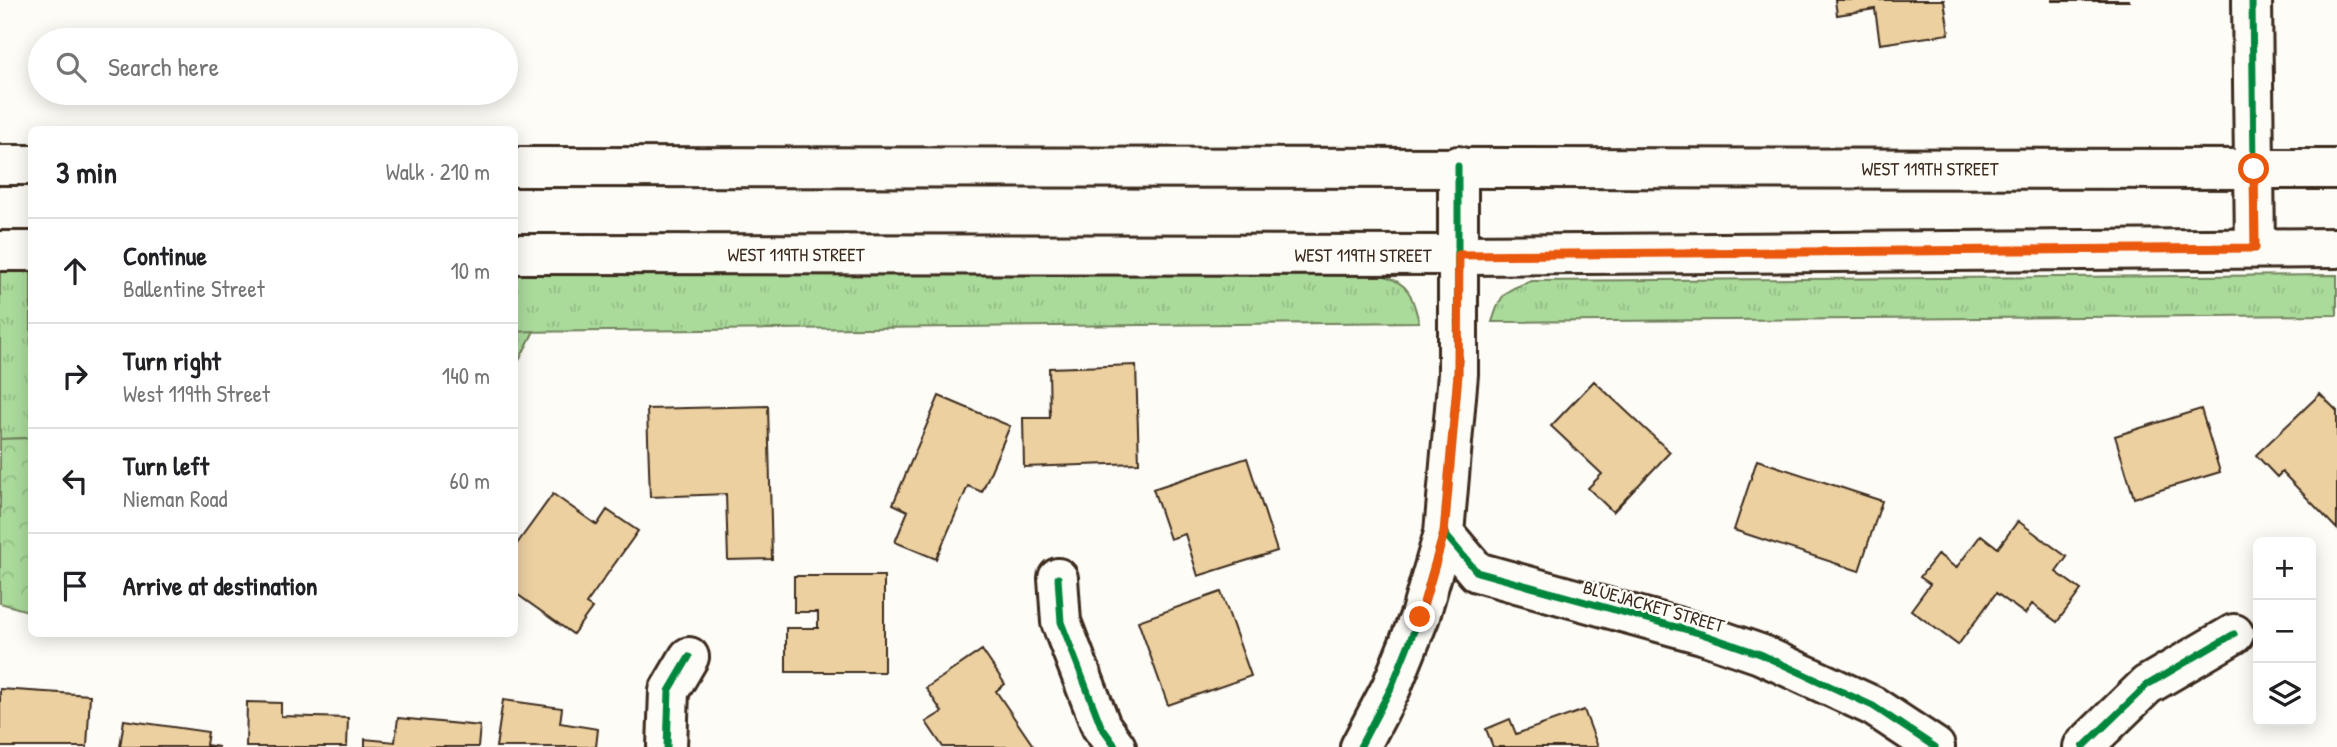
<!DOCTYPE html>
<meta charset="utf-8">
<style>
body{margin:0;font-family:"Patrick Hand",sans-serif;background:#f6f6f6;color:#202124}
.controls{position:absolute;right:21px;bottom:21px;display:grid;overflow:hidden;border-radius:10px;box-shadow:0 4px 18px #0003}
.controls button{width:63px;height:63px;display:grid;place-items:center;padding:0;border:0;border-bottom:2px solid #e0e0e0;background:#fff;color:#202124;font:35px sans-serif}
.stop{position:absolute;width:21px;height:21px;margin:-16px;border:5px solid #ea580c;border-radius:50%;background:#fff}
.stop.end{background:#ea580c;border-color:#fff;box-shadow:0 2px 7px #0008}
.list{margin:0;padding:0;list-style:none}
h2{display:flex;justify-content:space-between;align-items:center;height:91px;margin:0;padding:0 28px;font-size:30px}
h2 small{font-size:23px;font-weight:400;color:#757577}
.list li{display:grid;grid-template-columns:46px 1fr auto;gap:21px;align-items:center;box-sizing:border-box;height:105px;padding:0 28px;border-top:2px solid #e0e0e0}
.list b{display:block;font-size:26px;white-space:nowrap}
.list p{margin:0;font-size:23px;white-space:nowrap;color:#757577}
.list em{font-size:23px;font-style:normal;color:#757577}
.icon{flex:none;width:38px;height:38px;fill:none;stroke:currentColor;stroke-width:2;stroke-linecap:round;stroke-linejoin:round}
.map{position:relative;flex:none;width:2337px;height:747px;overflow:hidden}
.search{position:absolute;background:#fff;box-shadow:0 4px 18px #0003;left:28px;top:28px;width:490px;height:77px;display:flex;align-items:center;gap:18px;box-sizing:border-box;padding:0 24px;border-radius:38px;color:#757577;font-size:26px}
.panel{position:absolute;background:#fff;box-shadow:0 4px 18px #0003;left:28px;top:126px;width:490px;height:511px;border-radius:10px}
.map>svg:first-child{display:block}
.grass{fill:url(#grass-tufts);stroke:#72825c;stroke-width:2}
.forest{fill:url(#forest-crowns);stroke:#72825c;stroke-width:2}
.building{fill:#ecd0a0;stroke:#3b2a1e;stroke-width:2}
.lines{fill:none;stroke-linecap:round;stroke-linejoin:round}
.minor-casing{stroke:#3b2a1e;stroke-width:44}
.primary-casing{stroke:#3b2a1e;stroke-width:44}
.minor{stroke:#fdfcf7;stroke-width:38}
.primary{stroke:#fdfcf7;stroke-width:38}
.cycleway-casing{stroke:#fdfcf7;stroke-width:11}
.cycleway{stroke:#00873e;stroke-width:7}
.route{stroke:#ea580c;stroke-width:9}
.labels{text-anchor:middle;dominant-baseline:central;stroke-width:5;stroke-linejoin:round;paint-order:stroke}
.street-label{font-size:19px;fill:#3b2a1e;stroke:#fdfcf7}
</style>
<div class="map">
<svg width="2337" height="747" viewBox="0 0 2337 747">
<defs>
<pattern id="grass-tufts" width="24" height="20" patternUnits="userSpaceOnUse" patternTransform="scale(1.75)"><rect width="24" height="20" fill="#aadb9b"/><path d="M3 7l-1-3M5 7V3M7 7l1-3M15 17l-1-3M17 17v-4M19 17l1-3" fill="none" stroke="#93bc85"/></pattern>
<pattern id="forest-crowns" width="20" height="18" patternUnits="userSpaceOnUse" patternTransform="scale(1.75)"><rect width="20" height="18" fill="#aadb9b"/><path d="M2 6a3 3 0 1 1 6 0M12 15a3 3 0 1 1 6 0" fill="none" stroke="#93bc85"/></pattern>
</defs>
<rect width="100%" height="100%" fill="#fdfcf7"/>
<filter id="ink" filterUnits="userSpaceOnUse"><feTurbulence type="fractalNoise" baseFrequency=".0143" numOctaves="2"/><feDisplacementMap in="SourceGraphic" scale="14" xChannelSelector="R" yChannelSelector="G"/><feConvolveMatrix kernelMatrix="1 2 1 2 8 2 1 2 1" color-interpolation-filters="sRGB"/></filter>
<g filter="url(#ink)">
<path class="grass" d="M 0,268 L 31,269 L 31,438 L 0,439 Z
M 514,271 L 1383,275 C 1411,285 1412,296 1419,322 L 515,332 Z
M 2337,275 L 2337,315 L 1492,322 C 1501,294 1503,290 1532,281 Z"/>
<path class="forest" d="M 534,331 L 515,368 L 515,332 Z
M 31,438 L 32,438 L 31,612 L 0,603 L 0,439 Z"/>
<path class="building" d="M 1835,0 L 1944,0 L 1949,34 L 1880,44 L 1875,9 L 1837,15 Z
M 2052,0 L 2129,0 L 2129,1 L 2052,1 Z
M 1136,365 L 1139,463 L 1024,467 L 1023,418 L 1050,418 L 1049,368 Z
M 1594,381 L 1670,452 L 1613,512 L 1588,488 L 1602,474 L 1551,426 Z
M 2320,394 L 2337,411 L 2337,529 L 2282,472 L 2277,477 L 2256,455 Z
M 939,396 L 1010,426 L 982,492 L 968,486 L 936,559 L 895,542 L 908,511 L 893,504 Z
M 768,406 L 772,559 L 728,560 L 726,494 L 650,497 L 647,409 Z
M 2201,409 L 2220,472 L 2134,498 L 2115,436 Z
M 1247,458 L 1277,551 L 1198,576 L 1185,534 L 1170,539 L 1153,489 Z
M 1757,460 L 1882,501 L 1859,571 L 1734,530 Z
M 553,494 L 597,525 L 607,510 L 638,531 L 586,604 L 592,608 L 573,634 L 514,592 L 514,548 Z
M 2018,521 L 2067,557 L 2056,572 L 2081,590 L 2057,622 L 2032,604 L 2025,614 L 1996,593 L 1958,645 L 1911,610 L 1930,584 L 1920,577 L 1938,554 L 1956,568 L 1981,535 L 1998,548 Z
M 794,576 L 884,576 L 884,672 L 786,672 L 786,628 L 818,628 L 818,612 L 794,612 Z
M 1221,592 L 1251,676 L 1168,705 L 1138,621 Z
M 982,650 L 1005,684 L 996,691 L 1034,747 L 943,747 L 926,722 L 942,712 L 926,688 Z
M 0,689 L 90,695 L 87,747 L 0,747 Z
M 503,700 L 562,708 L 560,723 L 598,729 L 596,747 L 496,747 Z
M 247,702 L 281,703 L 281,716 L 348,718 L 347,747 L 246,747 Z
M 1584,710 L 1598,747 L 1493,747 L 1486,729 L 1510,719 L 1516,734 Z
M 398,718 L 480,726 L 478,747 L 365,747 L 365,739 L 395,742 Z
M 124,720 L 208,732 L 206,745 L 219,747 L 120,747 Z"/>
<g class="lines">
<g class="minor-casing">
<path id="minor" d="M 2252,0 L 2255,248
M 1444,533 L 1477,572 L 1702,634 L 1760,654 L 1873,706 L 1935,747
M 1058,578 L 1061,622 L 1101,726 L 1116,747
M 667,747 L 669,691 L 689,657
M 1360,747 L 1391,688 L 1420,616 L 1444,533 L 1458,374 L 1458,166
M 2083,747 L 2147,685 L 2234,634"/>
</g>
<g class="primary-casing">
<g id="primary">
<path d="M 0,165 L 32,165"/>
<path id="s1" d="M 514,167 L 2337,169"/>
<path d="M 0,251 L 32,251"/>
<path id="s2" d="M 514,254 L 1459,255 L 2337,248"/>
</g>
</g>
<use href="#minor" class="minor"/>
<use href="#primary" class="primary"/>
<g class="cycleway-casing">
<path id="cycleway" d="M 2252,0 L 2255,248
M 1444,533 L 1477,572 L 1702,634 L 1760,654 L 1873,706 L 1935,747
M 1058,578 L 1061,622 L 1101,726 L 1116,747
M 667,747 L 669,691 L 689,657
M 1360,747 L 1391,688 L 1420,616 L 1444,533 L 1458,374 L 1458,166
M 2083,747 L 2147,685 L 2234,634"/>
</g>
<use href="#cycleway" class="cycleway"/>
</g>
</g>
<g class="lines" filter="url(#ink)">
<path class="route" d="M 1420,617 L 1444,533 L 1458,374 L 1459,255 L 2255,248 L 2254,169"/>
</g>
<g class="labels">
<g class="street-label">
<text stroke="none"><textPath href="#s1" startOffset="1416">WEST 119TH STREET</textPath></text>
<text stroke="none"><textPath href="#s2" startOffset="282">WEST 119TH STREET</textPath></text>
<text stroke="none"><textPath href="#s2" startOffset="849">WEST 119TH STREET</textPath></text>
<text transform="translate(1654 606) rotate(16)">BLUEJACKET STREET</text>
</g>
</g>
</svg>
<div class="controls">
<button>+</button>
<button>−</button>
<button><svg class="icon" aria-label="layers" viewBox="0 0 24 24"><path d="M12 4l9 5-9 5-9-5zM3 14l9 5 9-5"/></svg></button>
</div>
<div class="stop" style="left:2254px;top:169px"></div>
<div class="stop end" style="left:1420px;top:617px"></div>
<div class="search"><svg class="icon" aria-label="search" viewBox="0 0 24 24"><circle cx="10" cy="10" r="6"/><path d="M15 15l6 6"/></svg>Search here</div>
<section class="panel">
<h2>3 min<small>Walk · 210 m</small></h2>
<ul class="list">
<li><svg class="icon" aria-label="ahead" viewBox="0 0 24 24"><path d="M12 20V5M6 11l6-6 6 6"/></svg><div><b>Continue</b><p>Ballentine Street</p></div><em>10 m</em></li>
<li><svg class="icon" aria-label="right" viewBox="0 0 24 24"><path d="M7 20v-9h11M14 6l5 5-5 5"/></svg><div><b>Turn right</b><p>West 119th Street</p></div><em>140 m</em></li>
<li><svg class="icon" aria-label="left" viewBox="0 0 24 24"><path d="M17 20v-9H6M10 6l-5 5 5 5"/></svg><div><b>Turn left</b><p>Nieman Road</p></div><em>60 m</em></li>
<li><svg class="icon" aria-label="arrive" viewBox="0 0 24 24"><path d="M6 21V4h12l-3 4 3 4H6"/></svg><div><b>Arrive at destination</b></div></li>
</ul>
</section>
</div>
